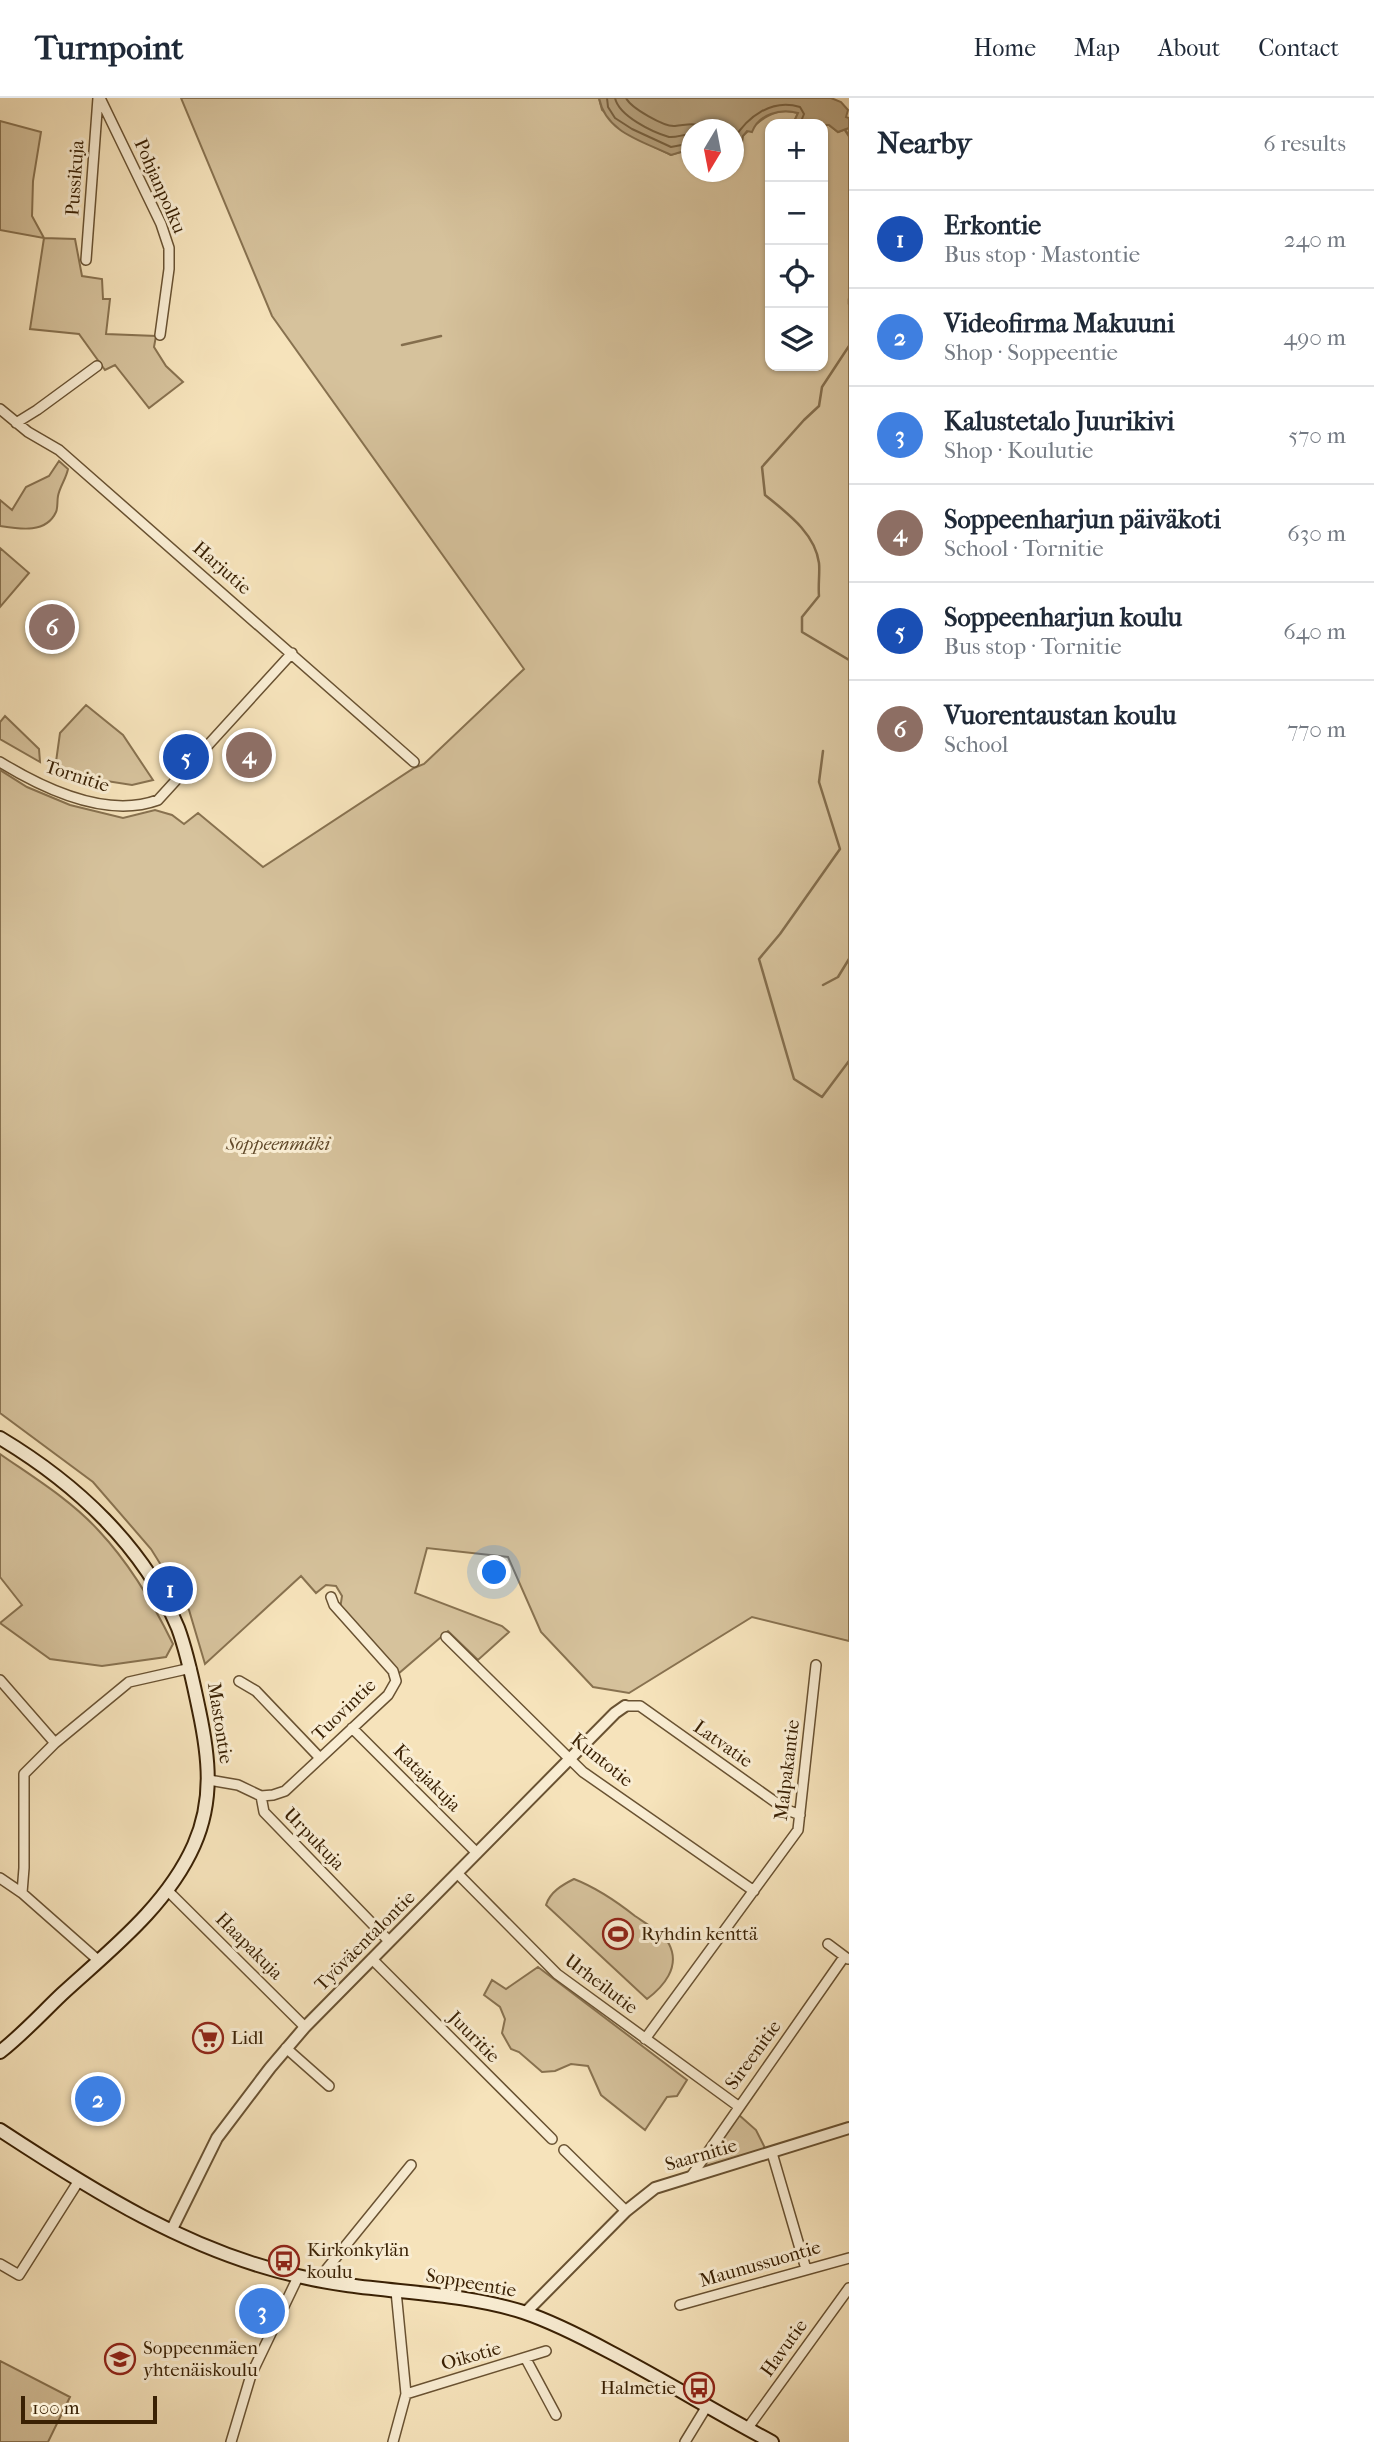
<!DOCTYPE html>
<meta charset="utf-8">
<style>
body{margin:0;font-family:"IM FELL French Canon",serif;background:#f2f2f3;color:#1f2937}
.controls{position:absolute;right:21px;top:21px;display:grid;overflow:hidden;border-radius:14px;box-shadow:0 2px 5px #0004}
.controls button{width:63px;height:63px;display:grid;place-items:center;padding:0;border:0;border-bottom:2px solid #e0e1e3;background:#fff;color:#1f2937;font:35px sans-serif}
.compass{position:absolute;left:681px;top:21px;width:63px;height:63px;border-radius:50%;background:#fff;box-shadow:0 2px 5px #0004;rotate:190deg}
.scale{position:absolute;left:21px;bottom:18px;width:136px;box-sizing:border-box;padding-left:7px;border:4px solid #3a2104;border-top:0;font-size:19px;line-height:24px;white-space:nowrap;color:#3a2104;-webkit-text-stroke:5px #f9edd3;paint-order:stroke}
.you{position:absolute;left:495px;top:1475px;width:24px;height:24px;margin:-18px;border:5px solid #fff;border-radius:50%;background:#1a73e8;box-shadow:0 0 0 10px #1a73e833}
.badge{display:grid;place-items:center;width:46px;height:46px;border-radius:50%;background:#d93025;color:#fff;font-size:23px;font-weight:700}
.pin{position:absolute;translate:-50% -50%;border:4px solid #fff;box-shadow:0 2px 7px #0006}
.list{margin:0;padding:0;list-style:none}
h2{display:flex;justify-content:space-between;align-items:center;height:91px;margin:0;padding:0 28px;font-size:30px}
h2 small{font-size:23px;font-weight:400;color:#747a83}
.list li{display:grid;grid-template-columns:46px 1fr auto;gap:21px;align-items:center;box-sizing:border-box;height:98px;padding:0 28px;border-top:2px solid #e0e1e3}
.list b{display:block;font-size:26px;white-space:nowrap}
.list p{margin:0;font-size:23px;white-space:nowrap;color:#747a83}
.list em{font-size:23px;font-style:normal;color:#747a83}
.icon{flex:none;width:38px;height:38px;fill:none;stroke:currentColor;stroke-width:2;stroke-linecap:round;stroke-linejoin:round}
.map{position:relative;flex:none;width:849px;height:2344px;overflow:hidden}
header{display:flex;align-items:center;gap:42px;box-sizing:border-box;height:98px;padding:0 35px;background:#fff;border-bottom:2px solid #e0e1e3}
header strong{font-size:33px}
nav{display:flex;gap:38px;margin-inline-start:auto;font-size:24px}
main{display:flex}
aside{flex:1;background:#fff}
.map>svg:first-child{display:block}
.green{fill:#d6c29c;stroke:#887250;stroke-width:2}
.water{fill:#b6a17d;stroke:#846e4d;stroke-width:2}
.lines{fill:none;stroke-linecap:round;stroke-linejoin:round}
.shore{stroke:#786140;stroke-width:2}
.stream{stroke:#846e4d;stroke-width:2.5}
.minor-casing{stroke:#695232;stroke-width:12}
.tertiary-casing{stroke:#695232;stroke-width:14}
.secondary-casing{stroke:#3a2104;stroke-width:16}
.minor{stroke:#f9edd3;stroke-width:9}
.tertiary{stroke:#f9edd3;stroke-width:10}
.secondary{stroke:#f9edd3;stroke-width:12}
.labels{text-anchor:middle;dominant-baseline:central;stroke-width:6;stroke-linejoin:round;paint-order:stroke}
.street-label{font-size:19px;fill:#3a2104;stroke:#f9edd3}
.park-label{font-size:19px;font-style:italic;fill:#61492a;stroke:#f9edd3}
.poi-label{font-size:19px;fill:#3a2104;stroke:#f9edd3;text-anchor:start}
</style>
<header>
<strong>Turnpoint</strong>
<nav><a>Home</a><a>Map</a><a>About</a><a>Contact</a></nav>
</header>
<main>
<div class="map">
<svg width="849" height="2344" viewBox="0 0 849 2344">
<rect width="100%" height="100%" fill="#f6e3bb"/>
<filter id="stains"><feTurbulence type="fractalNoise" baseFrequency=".00286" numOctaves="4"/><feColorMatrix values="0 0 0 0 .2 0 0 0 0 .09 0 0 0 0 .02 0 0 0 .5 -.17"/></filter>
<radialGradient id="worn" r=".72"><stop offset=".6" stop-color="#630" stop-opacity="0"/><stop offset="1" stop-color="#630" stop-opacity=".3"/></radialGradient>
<path class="green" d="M 181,0 L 599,0 L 602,12 L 654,49 L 671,57 L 691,51 L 692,74 L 734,74 L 734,46 C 754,29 769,7 798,15 L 793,26 L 770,26 L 770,268 L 823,268 L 823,27 L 829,27 L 838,34 L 849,30 L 849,1543 L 752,1519 L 629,1595 L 593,1589 L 541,1534 L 508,1459 L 427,1450 L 415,1495 L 502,1528 L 509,1534 L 478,1562 L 448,1533 L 398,1576 L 340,1511 L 342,1498 L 336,1488 L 326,1487 L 316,1495 L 301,1478 L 205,1566 L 189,1512 L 151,1451 L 93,1384 L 0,1315 L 0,672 L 27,689 L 70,707 L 123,720 L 155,712 L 172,717 L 184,726 L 198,715 L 263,769 L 414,670 L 424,666 L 524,571 L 272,218 Z
M 0,23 L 41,34 L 33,83 L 32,118 L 44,140 L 75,141 L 82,178 L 102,181 L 103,201 L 110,201 L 106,236 L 156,238 L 154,249 L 166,268 L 183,284 L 149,310 L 115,267 L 105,272 L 79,236 L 30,231 L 44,140 L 0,132 Z
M 59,363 L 68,371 C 66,381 60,388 58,398 C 57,403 58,410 56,414 C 46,436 19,431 0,428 L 0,402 L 12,412 L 26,389 L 49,378 Z
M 0,450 L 29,475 L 0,509 Z
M 86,607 L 123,637 L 153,682 L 132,687 L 81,679 L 55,671 L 60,635 Z
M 5,618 L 39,651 L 40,664 L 0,641 L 0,624 Z
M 0,1356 C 33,1379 71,1402 99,1433 C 130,1466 153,1505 173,1546 L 166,1559 L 102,1568 L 50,1561 L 0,1525 L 22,1507 L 0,1479 Z
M 574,1781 C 597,1790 616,1803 635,1818 C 645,1825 663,1835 669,1846 C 681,1869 663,1889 647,1901 L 546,1807 C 550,1794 562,1787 574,1781 Z
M 538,1869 L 687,1982 L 677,1998 L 667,1999 L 645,2032 L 601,1997 L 588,1968 L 571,1966 L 555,1973 L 542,1974 L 519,1954 L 511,1951 L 502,1935 L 505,1921 L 500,1909 L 484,1897 L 492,1882 L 506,1891 Z
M 739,2017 L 756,2032 L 766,2052 L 703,2069 L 699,2075 Z
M 0,2263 L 70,2299 L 48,2344 L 0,2344 Z"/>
<path class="water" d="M 599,0 L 831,0 L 841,4 L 848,12 L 846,19 L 849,20 L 849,30 L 838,34 L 829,27 L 793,26 L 798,15 C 780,10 759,16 752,34 L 747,33 L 743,38 L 741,51 L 734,46 L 734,32 L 692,32 L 691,51 L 671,57 C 643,43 606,35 599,0 Z"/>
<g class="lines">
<path class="shore" d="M 607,0 L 608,9 L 615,20 L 632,31 L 671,49 L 692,45
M 615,0 C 619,18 652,34 669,39 C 676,40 684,36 692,36
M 626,0 C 631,10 664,29 675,28 C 688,27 695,23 707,32
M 734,41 C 747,19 772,0 800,9 L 804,16 L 800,26"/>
<path class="stream" d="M 845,32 L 849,38
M 849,201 L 849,206
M 402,247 L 441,238
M 849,248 L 822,289 L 819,308 L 804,322 L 762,369 L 765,397 C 787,415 815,435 819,465 C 820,474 818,487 819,498 L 802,519 L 802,534 L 849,562
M 823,653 L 819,684 L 840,751 L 780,836 L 759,861 L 794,981 L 822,999 L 849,963
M 823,887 L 838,879 L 849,861"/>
<g class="minor-casing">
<path id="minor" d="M 100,0 L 161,126 L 169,150 L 169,171 L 160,237
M 86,162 L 98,0
M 0,311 L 28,334 L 59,352 L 414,664
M 16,325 L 37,312 L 97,268
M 0,664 C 44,691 106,721 158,702 L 292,555
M 446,1539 L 583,1674 L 754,1793
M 0,1582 L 55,1645
M 239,1583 L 256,1593 L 320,1660
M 625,1608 L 640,1608 L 785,1711 L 800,1717
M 352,1630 L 477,1755
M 209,1682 L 238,1687 L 261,1698 L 264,1714 L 389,1843
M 261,1698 L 273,1697 L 285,1693 L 388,1597 L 396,1583 L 393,1573 L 334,1507 L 331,1499
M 457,1775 L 557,1876 L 738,2008
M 0,1780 L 22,1795
M 167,1792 L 305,1929
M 828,1846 L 848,1861
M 372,1861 L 552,2041
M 99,1863 L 22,1795 L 24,1770 L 24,1676 L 55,1645 L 129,1584 L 191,1570
M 645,1941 L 798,1732 L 816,1567
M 286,1950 L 329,1988
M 564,2052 L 626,2113
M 772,2055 L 806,2171
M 692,2077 L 844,1859
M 0,2166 L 19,2177 L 78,2084
M 320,2182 L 325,2173 L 411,2067
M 680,2207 L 849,2160
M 526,2261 L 556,2317
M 406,2296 L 546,2253
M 747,2331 L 849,2190
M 231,2344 L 251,2277 L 298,2179
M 393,2344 L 406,2296 L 396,2193
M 685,2344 L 707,2308"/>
</g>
<g class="tertiary-casing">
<path id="tertiary" d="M 171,2133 L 217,2040 L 270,1970 L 305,1929 L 615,1615 L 625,1608
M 525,2215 L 626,2113 L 655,2090 L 849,2030"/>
</g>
<g class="secondary-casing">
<path id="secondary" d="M 0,1340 C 75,1385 144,1448 178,1530 C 188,1557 193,1584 199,1612 C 209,1659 214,1702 194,1747 C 167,1808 110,1852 62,1896 C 42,1915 22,1937 0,1954
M 0,2032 C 93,2093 188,2153 298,2178 C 372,2196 450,2191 523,2214 C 553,2224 582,2239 610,2254 C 664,2282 717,2315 772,2344"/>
</g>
<use href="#minor" class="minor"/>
<use href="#tertiary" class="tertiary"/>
<use href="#secondary" class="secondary"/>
</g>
<defs>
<g id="stadium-ring" transform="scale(1.575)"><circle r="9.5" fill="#f9edd3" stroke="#8f2418" stroke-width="1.5"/><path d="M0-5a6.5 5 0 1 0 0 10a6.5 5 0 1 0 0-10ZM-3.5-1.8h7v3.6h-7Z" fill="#8f2418"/></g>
<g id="supermarket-ring" transform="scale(1.575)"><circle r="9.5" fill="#f9edd3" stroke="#8f2418" stroke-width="1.5"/><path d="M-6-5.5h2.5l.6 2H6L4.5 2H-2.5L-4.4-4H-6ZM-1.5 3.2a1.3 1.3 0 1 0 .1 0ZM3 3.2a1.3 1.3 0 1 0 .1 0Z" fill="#8f2418"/></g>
<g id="bus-ring" transform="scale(1.575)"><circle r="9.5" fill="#f9edd3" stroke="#8f2418" stroke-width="1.5"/><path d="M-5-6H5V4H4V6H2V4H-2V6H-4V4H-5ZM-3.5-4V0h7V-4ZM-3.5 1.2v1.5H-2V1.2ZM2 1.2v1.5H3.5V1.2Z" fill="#8f2418"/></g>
<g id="school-ring" transform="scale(1.575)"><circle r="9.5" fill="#f9edd3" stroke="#8f2418" stroke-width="1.5"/><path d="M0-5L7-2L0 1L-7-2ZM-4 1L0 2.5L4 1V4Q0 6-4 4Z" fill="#8f2418"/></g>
</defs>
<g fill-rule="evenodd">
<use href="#stadium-ring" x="618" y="1836"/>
<use href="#supermarket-ring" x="208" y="1940"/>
<use href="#bus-ring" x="284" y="2163"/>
<use href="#school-ring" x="120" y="2261"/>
<use href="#bus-ring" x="699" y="2290"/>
</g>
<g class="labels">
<g class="street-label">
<text transform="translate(75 80) rotate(-86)">Pussikuja</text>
<text transform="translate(160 88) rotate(66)">Pohjanpolku</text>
<text transform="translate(222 470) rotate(41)">Harjutie</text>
<text transform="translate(77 678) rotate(18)">Tornitie</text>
<text transform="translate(344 1612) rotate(-44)">Tuovintie</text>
<text transform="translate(220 1625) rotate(81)">Mastontie</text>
<text transform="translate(723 1646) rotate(35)">Latvatie</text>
<text transform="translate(602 1662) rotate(39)">Kuntotie</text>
<text transform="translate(787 1672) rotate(-83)">Malpakantie</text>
<text transform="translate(427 1680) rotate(45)">Katajakuja</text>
<text transform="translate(314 1741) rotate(46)">Urpukuja</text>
<text transform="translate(365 1843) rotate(-45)">Työväentalontie</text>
<text transform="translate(249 1848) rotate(45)">Haapakuja</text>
<text transform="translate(601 1886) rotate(37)">Urheilutie</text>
<text transform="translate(474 1939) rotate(45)">Juuritie</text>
<text transform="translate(753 1957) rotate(-54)">Sireenitie</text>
<text transform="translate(701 2057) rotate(-16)">Saarnitie</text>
<text transform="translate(760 2166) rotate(-16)">Maunussuontie</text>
<text transform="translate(471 2185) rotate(10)">Soppeentie</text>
<text transform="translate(784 2250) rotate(-54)">Havutie</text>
<text transform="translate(471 2258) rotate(-16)">Oikotie</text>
</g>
<g class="park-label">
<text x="278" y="1046">Soppeenmäki</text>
</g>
<g class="poi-label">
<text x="641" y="1836">Ryhdin kenttä</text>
<text x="231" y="1940">Lidl</text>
<text x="307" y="2152">Kirkonkylän<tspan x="307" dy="22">koulu</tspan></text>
<text x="143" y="2250">Soppeenmäen<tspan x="143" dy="22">yhtenäiskoulu</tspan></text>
<text x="676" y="2290" text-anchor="end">Halmetie</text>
</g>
</g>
<rect width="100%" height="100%" filter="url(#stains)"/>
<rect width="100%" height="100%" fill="url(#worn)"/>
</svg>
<div class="controls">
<button>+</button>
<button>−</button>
<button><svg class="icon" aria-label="locate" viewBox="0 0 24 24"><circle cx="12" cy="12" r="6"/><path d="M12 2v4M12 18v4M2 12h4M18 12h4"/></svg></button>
<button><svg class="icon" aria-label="layers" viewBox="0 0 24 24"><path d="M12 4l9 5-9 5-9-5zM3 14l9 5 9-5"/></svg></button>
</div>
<svg class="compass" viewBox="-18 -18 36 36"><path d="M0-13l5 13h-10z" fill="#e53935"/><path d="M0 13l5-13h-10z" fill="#747a83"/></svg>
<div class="scale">100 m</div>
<div class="you"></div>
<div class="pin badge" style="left:170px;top:1491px;background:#1a4fb4">1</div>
<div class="pin badge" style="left:98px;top:2001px;background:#3f7fe0">2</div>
<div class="pin badge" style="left:262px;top:2213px;background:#3f7fe0">3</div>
<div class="pin badge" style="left:249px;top:657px;background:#8d6e63">4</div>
<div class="pin badge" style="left:186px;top:659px;background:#1a4fb4">5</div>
<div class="pin badge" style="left:52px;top:529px;background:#8d6e63">6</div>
</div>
<aside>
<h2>Nearby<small>6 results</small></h2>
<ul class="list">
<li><span class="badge" style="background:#1a4fb4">1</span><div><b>Erkontie</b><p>Bus stop · Mastontie</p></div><em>240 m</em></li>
<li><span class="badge" style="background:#3f7fe0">2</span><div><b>Videofirma Makuuni</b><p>Shop · Soppeentie</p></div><em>490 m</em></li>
<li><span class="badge" style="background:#3f7fe0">3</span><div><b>Kalustetalo Juurikivi</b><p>Shop · Koulutie</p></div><em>570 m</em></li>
<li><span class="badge" style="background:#8d6e63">4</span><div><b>Soppeenharjun päiväkoti</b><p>School · Tornitie</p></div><em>630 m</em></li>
<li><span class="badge" style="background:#1a4fb4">5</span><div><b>Soppeenharjun koulu</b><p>Bus stop · Tornitie</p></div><em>640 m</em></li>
<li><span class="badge" style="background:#8d6e63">6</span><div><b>Vuorentaustan koulu</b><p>School</p></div><em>770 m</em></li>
</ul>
</aside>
</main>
